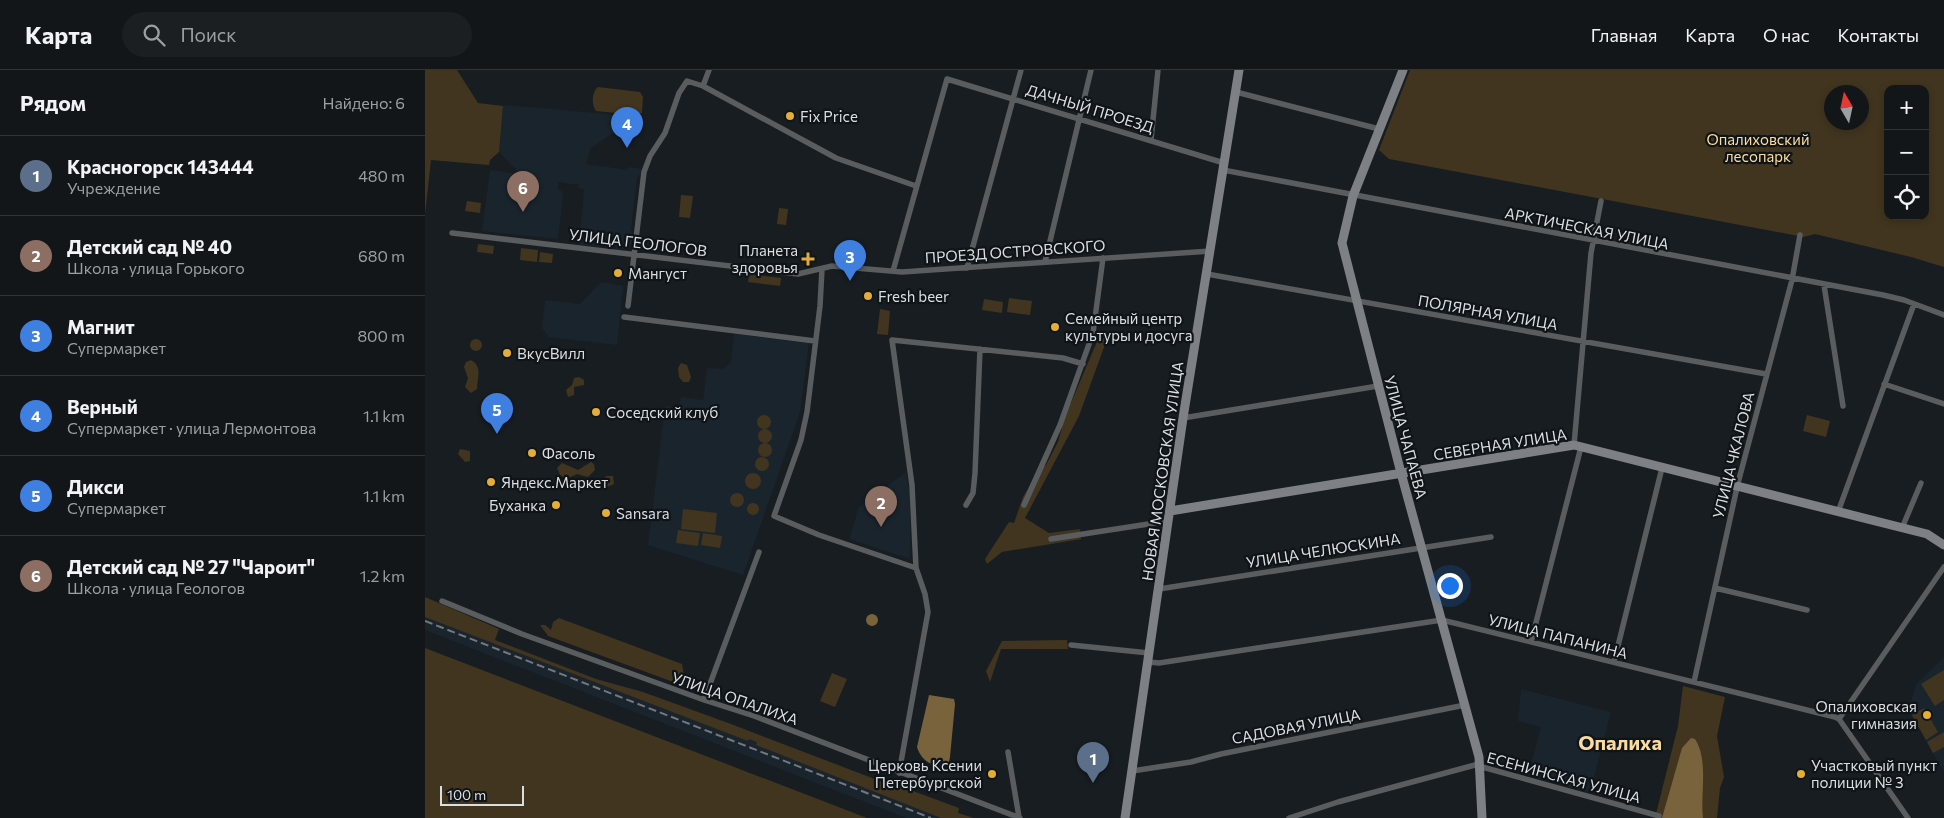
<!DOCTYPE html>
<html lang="ru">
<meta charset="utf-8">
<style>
body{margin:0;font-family:Commissioner,sans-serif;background:#1b1f22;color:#f1f3f6}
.controls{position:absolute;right:15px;top:15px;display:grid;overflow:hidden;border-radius:10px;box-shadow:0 2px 8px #0003}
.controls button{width:45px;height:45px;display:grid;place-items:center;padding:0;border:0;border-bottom:1px solid #313538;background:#121619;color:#f1f3f6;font:25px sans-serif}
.compass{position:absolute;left:1399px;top:15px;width:45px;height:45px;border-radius:50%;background:#121619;box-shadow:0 2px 8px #0003;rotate:351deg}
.scale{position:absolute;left:15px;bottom:12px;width:84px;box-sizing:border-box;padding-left:5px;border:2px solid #dbdee1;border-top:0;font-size:14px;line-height:18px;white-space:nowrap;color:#dbdee1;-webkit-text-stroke:4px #0f1418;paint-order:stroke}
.you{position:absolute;left:1024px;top:515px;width:18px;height:18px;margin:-12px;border:4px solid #fff;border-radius:50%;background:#1a73e8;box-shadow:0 0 0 8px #1a73e833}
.badge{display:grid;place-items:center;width:32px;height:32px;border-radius:50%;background:#db2777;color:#fff;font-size:16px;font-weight:700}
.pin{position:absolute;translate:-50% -41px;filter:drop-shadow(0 1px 2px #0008)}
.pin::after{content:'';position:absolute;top:26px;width:18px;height:15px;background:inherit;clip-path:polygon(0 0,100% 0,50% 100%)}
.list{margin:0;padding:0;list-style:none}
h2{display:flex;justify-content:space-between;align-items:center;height:65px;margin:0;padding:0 20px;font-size:21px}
h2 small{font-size:16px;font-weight:400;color:#9c9fa2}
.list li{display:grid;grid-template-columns:32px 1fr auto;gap:15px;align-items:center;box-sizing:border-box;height:80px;padding:0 20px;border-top:1px solid #313538}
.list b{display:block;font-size:19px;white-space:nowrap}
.list p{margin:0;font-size:16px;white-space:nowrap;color:#9c9fa2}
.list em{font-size:16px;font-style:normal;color:#9c9fa2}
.icon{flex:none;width:28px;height:28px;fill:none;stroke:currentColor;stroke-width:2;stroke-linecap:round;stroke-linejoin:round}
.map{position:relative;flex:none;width:1519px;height:748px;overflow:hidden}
header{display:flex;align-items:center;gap:30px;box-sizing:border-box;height:70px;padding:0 25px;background:#121619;border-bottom:1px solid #313538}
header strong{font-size:24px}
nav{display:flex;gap:28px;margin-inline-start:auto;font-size:18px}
.search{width:350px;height:45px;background:#1b1f22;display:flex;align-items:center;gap:12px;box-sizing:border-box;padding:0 18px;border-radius:28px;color:#9c9fa2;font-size:19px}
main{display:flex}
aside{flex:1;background:#121619}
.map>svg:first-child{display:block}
.built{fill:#1a242d}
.green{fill:#41351f;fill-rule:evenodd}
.water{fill:#78633d}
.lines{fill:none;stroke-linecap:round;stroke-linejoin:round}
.street{stroke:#5a5d5f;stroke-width:5.5}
.secondary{stroke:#7d8185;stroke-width:9}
.rail{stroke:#74787c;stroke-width:2;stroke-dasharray:8 4;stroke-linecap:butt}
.poi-dot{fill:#e4ad35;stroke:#0f1418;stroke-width:2}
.labels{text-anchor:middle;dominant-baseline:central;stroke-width:4.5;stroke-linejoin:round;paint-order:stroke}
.street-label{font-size:15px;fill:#dbdee1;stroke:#0f1418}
.poi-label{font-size:15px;fill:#dbdee1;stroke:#0f1418;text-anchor:start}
.park-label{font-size:15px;fill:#fedc9b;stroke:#0f1418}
.district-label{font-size:20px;font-weight:bold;fill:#fadba2;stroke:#0f1418}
</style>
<header>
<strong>Карта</strong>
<div class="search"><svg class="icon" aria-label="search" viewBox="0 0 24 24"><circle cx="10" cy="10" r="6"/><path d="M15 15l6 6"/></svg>Поиск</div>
<nav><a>Главная</a><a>Карта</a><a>О нас</a><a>Контакты</a></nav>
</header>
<main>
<aside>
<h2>Рядом<small>Найдено: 6</small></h2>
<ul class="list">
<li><span class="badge" style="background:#5c6f8a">1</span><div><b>Красногорск 143444</b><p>Учреждение</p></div><em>480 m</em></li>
<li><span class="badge" style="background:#8d6e63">2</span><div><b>Детский сад № 40</b><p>Школа · улица Горького</p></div><em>680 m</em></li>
<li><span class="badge" style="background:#3f7fe0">3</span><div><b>Магнит</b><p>Супермаркет</p></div><em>800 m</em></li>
<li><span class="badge" style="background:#3f7fe0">4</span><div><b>Верный</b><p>Супермаркет · улица Лермонтова</p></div><em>1.1 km</em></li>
<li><span class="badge" style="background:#3f7fe0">5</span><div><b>Дикси</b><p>Супермаркет</p></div><em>1.1 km</em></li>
<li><span class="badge" style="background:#8d6e63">6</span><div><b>Детский сад № 27 &quot;Чароит&quot;</b><p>Школа · улица Геологов</p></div><em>1.2 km</em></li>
</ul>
</aside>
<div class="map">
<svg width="1519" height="748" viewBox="0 0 1519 748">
<rect width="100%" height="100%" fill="#181d21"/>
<path class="built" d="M 81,35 L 205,46 L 204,52 L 165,79 L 162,94 L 202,100 L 203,97 L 217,99 L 216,104 L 212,107 L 206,160 L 208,163 L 206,174 L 203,178 L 192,179 L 186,170 L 176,169 L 175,177 L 154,174 L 159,119 L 153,118 L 154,114 L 146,114 L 133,112 L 133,119 L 138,122 L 133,169 L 57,161 L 65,100 L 95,104 L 74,82 L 78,36 Z
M 176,212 L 198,216 L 192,275 L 124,267 L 117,258 L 120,230 L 155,234 Z
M 309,264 L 384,273 L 375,342 L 318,505 L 223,475 L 240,336 L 254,338 L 256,327 L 278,330 L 282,298 L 298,299 L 306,292 Z
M 481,402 L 485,424 L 485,489 L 424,469 L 434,437 Z
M 0,547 L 332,672 L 332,675 L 516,748 L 481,748 L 0,560 Z
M 1519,587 L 1519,702 L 1483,640 L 1492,613 Z
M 1096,619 L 1186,642 L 1165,722 L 1103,705 L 1116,657 L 1093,651 Z"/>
<path class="green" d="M 0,0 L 32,0 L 53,33 L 78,36 L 74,82 L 65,90 L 64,95 L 6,90 L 0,145 Z
M 985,0 L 1519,0 L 1519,197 L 1486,187 L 1390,164 L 1379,167 L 964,89 L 954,80 ZM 1463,19 L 1500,19 L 1500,146 L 1463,146 ZM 1406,22 L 1436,22 L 1436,52 L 1406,52 Z
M 173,17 L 215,22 L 218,27 L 217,43 L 210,45 L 171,41 C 166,35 167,21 173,17 Z
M 256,125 L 268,126 L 265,148 L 254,147 Z
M 42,131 L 56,133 L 55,143 L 40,141 Z
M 354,138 L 363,139 L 361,155 L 352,154 Z
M 53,174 L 69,176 L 68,184 L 52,182 Z
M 96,178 L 113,180 L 112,192 L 95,190 Z
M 115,182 L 128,184 L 127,193 L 114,192 Z
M 324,204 L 356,208 L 355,216 L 323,212 Z
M 584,228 L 607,231 L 605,245 L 582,242 Z
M 559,229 L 578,232 L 577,243 L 557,240 Z
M 455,239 L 465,241 L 463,265 L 452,264 Z
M 674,267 L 682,269 L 654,346 L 600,448 L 624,463 L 655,459 L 656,469 L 577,482 L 562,494 L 560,489 L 584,452 L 589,453 L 598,427 L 612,403 L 621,395 L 633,372 L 640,347 Z
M45 275a6 6 0 1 1 12 0a6 6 0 1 1-12 0Z
M 46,290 C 58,297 52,308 52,319 L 46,323 L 40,317 L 43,308 L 39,297 L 41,292 Z
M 256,293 L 262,295 L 266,307 L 264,312 L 258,312 L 254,307 L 253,298 Z
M 154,307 L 159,310 L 159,315 L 149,317 L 149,325 L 143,327 L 141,320 L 147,315 L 149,308 Z
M 1382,345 L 1405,351 L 1401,367 L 1378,361 Z
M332 352a7 7 0 1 1 14 0a7 7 0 1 1-14 0Z
M333 366a7 7 0 1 1 14 0a7 7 0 1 1-14 0Z
M333 380a7 7 0 1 1 14 0a7 7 0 1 1-14 0Z
M 35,379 L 45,381 L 45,391 L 40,392 L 33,384 Z
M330 394a7 7 0 1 1 14 0a7 7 0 1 1-14 0Z
M 166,392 L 169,394 L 170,400 L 163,407 L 152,404 L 141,409 L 135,405 L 132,398 L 137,393 L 153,400 Z
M320 411a8 8 0 1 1 16 0a8 8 0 1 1-16 0Z
M 181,406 L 188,406 L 189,414 L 178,419 L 170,418 L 171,413 L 179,410 Z
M305 430a7 7 0 1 1 14 0a7 7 0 1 1-14 0Z
M322 439a6 6 0 1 1 12 0a6 6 0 1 1-12 0Z
M 258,439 L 292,443 L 290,463 L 256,459 Z
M 253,460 L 275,463 L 273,476 L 251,473 Z
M 278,463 L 297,466 L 295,478 L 276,475 Z
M 0,527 L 74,559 L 70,570 L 171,609 L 218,622 L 306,654 L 460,713 L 461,711 L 534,738 L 533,743 L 549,748 L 516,748 L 331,675 L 332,672 L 324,669 L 323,671 L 0,547 Z
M 134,548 L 257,594 L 259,605 L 251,613 L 123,566 L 115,555 L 120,555 L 126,560 L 128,552 Z
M 642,570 L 643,579 L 576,579 L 565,612 L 561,601 L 577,571 Z
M 0,578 L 442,748 L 0,748 Z
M 1519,600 L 1519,630 L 1510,636 L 1496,614 Z
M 407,603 L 422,609 L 410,637 L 395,631 Z
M 1258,616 L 1300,627 L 1292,666 L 1299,707 L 1295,718 L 1292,748 L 1230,748 L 1253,656 Z
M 1499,638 L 1513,662 L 1501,670 L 1487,645 Z
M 1519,662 L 1519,677 L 1508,683 L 1502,672 Z"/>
<path class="water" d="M441 550a6 6 0 1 1 12 0a6 6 0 1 1-12 0Z
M 504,625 L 529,629 L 530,634 L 525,687 L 524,692 C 510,700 496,691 492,677 Z
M 1266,668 L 1270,669 C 1284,691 1275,724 1278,748 L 1237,748 L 1257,678 Z"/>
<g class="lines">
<path class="street" d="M 278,16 L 284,0
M 811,22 L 954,59
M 726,70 L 733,0
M 798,100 L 1458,225 L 1479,230 L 1519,245
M 27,163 L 373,204 L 407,196 L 477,202 L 786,181
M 620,192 L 666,0
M 542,198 L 596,0
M 397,199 L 395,236 L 382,342 L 376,370 L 349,446 L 394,465 L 491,498
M 468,201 L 522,9 L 799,93
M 782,204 L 1341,304
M 1399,215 L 1418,336
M 203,236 L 219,102 L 225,86 L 240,63 L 254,23 L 262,11 L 278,16 L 411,88 L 491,116
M 199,247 L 390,271
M 1459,314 L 1519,334
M 758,348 L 953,316
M 1149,375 L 1166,183 L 1176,131
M 541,435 L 548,423 L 550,403 L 555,279
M 599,435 L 635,355 L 668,263 L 678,188
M 1413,442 L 1489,234
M 1477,458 L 1496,413
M 626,469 L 743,451
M 1290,518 L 1382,540
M 734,519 L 1066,467
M 17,531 L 97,564 L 279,630 L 329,646 L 595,748
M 1106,572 L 1156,377
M 646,575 L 724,583
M 723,592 L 734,593 L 1017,550 L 1410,647 L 1414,649 L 1483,748
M 1189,592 L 1237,398
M 1269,612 L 1313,413 L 1367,210 L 1375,165
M 279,630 L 334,482
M 1414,649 L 1519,497
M 583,682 L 594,747
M 707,701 L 766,692 L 796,684 L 1040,635
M 474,703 L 503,542 L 500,524 L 491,498 L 487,415 L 467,270 L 638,288 L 658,294
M 864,748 L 913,732 L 1050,695 L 1234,746"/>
<path class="secondary" d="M 978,0 L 928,126 L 917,173 L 976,403 L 1054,687 L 1057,748
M 745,441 L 1149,375 L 1502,464 L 1519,475
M 700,748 L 758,348 L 814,0"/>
<path class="rail" d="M 0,551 L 506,748"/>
</g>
<g class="poi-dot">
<circle cx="365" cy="46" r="5"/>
<path d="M380.5 181.5h5v5h5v5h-5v5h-5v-5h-5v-5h5z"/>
<circle cx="193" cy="203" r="5"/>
<circle cx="443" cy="226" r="5"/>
<circle cx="630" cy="257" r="5"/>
<circle cx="82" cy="283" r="5"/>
<circle cx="171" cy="342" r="5"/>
<circle cx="107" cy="383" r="5"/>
<circle cx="66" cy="412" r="5"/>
<circle cx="131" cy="435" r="5"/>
<circle cx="181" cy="443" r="5"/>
<circle cx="1502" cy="645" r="5"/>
<circle cx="567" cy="704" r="5"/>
<circle cx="1376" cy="704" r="5"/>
</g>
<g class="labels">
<g class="street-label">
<text transform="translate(665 38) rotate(17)">ДАЧНЫЙ ПРОЕЗД</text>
<text transform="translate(1162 158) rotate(11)">АРКТИЧЕСКАЯ УЛИЦА</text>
<text transform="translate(213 172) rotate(7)">УЛИЦА ГЕОЛОГОВ</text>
<text transform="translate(590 181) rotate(-4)">ПРОЕЗД ОСТРОВСКОГО</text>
<text transform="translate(1063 242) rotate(10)">ПОЛЯРНАЯ УЛИЦА</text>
<text transform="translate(981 367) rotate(75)">УЛИЦА ЧАПАЕВА</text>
<text transform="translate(1075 374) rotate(-9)">СЕВЕРНАЯ УЛИЦА</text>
<text transform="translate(1308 385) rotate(-76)">УЛИЦА ЧКАЛОВА</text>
<text transform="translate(737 401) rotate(-82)">НОВАЯ МОСКОВСКАЯ УЛИЦА</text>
<text transform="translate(898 480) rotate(-9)">УЛИЦА ЧЕЛЮСКИНА</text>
<text transform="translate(1133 566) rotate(14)">УЛИЦА ПАПАНИНА</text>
<text transform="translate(310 628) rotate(19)">УЛИЦА ОПАЛИХА</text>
<text transform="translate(871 656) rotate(-11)">САДОВАЯ УЛИЦА</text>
<text transform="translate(1139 707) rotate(15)">ЕСЕНИНСКАЯ УЛИЦА</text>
</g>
<g class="poi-label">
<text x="375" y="46">Fix Price</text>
<text x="373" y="180" text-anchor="end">Планета<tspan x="373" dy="17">здоровья</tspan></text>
<text x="203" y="203">Мангуст</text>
<text x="453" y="226">Fresh beer</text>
<text x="640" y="248">Семейный центр<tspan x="640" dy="17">культуры и досуга</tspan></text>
<text x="92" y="283">ВкусВилл</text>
<text x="181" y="342">Соседский клуб</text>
<text x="117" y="383">Фасоль</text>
<text x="76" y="412">Яндекс.Маркет</text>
<text x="121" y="435" text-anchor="end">Буханка</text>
<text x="191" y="443">Sansara</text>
<text x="1492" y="636" text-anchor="end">Опалиховская<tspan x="1492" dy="17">гимназия</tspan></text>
<text x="557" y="695" text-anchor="end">Церковь Ксении<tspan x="557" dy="17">Петербургской</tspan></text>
<text x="1386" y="695">Участковый пункт<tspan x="1386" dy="17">полиции № 3</tspan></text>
</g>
<g class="park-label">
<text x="1333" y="69">Опалиховский<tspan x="1333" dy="17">лесопарк</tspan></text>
</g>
<g class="district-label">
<text x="1195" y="672">Опалиха</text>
</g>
</g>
</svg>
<div class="controls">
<button>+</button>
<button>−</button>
<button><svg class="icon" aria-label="locate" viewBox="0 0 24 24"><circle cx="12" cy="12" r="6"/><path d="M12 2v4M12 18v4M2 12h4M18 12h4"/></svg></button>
</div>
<svg class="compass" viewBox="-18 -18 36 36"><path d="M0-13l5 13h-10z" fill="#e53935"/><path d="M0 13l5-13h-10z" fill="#9c9fa2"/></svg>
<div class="scale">100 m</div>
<div class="you"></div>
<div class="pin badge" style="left:668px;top:713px;background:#5c6f8a">1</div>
<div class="pin badge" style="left:456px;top:457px;background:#8d6e63">2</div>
<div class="pin badge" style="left:425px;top:211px;background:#3f7fe0">3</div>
<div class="pin badge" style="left:202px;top:78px;background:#3f7fe0">4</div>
<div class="pin badge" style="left:72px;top:364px;background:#3f7fe0">5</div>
<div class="pin badge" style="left:98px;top:142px;background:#8d6e63">6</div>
</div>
</main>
